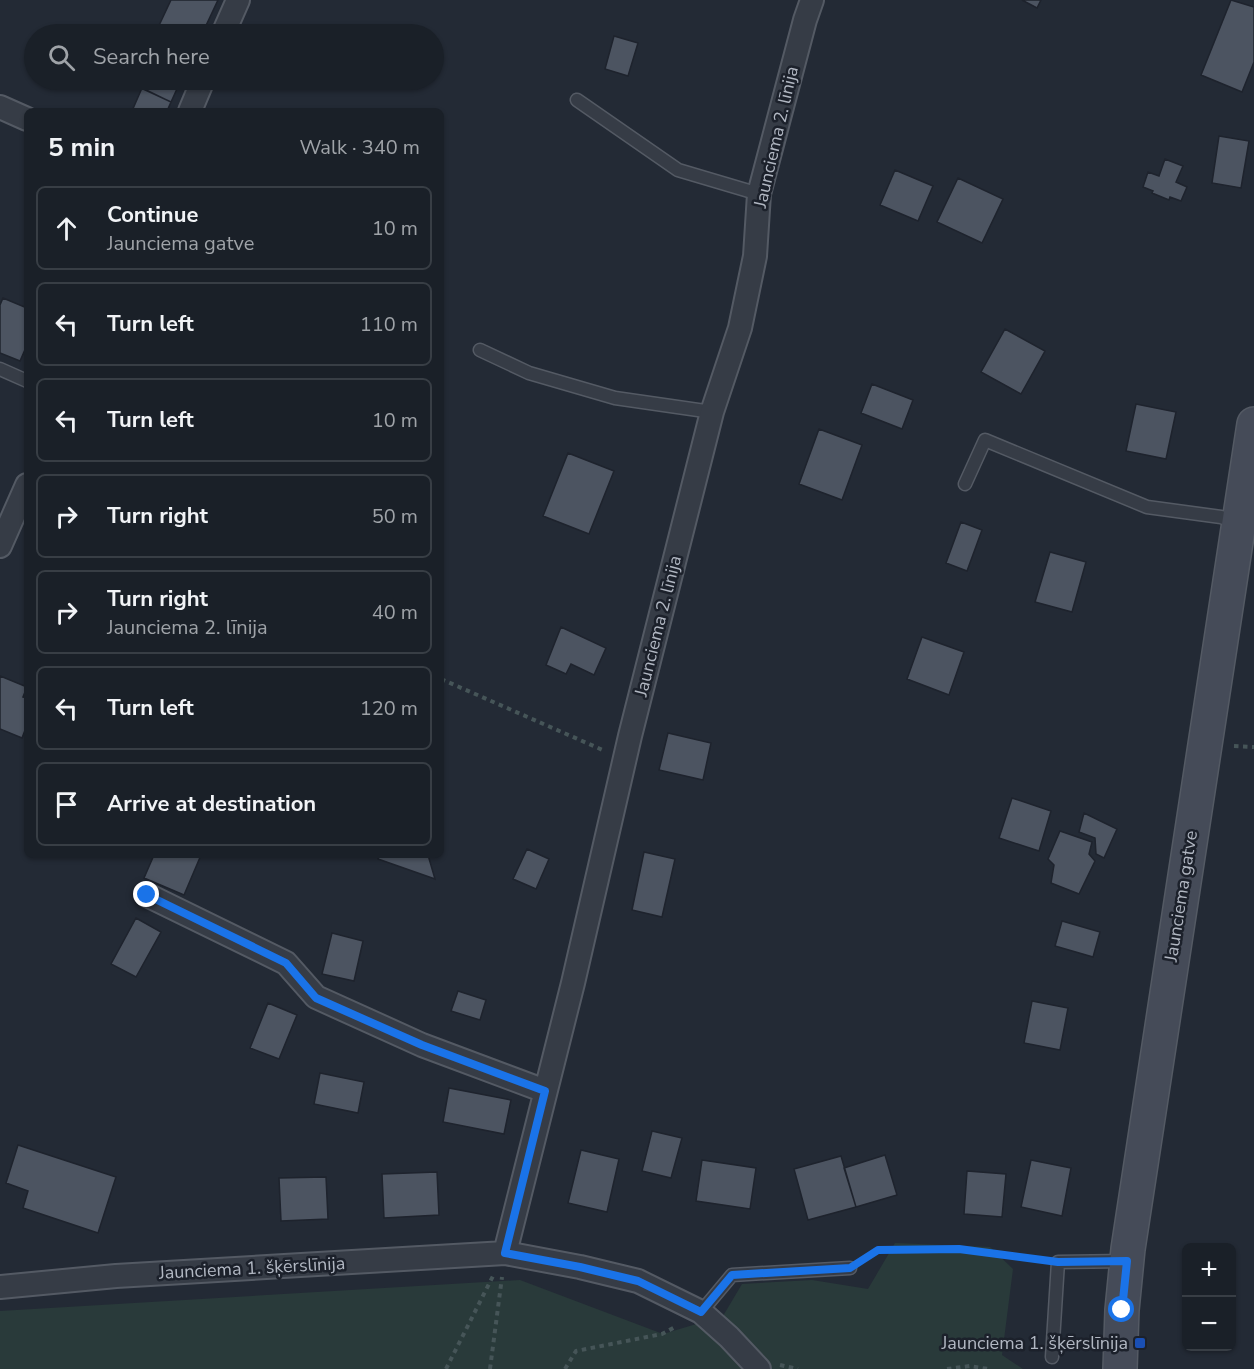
<!DOCTYPE html>
<meta charset="utf-8">
<style>
body{margin:0;font-family:"Nunito Sans",sans-serif;background:#272d34;color:#f1f3f6}
.controls{position:absolute;right:18px;bottom:18px;display:grid;overflow:hidden;border-radius:9px;box-shadow:0 2px 4px #0004}
.controls button{width:54px;height:54px;display:grid;place-items:center;padding:0;border:0;border-bottom:2px solid #383e45;background:#1a2028;color:#f1f3f6;font:30px sans-serif}
.stop{position:absolute;width:18px;height:18px;margin:-14px;border:4px solid #1a73e8;border-radius:50%;background:#fff}
.stop.end{background:#1a73e8;border-color:#fff;box-shadow:0 2px 6px #0008}
.list{margin:0;padding:0;list-style:none}
h2{display:flex;justify-content:space-between;align-items:center;height:78px;margin:0;padding:0 24px;font-size:26px}
h2 small{font-size:20px;font-weight:400;color:#9fa3a8}
.list li{display:grid;grid-template-columns:39px 1fr auto;gap:18px;align-items:center;box-sizing:border-box;height:84px;margin:0 12px 12px;padding:0 12px;border:2px solid #383e45;border-radius:9px}
.list b{display:block;font-size:22px;white-space:nowrap}
.list p{margin:0;font-size:20px;white-space:nowrap;color:#9fa3a8}
.list em{font-size:20px;font-style:normal;color:#9fa3a8}
.icon{flex:none;width:33px;height:33px;fill:none;stroke:currentColor;stroke-width:2;stroke-linecap:round;stroke-linejoin:round}
.map{position:relative;flex:none;width:1254px;height:1369px;overflow:hidden}
.search{position:absolute;background:#1a2028;box-shadow:0 2px 4px #0004;left:24px;top:24px;width:420px;height:66px;display:flex;align-items:center;gap:15px;box-sizing:border-box;padding:0 21px;border-radius:33px;color:#9fa3a8;font-size:22px}
.panel{position:absolute;background:#1a2028;box-shadow:0 2px 4px #0004;left:24px;top:108px;width:420px;height:750px;border-radius:9px}
.map>svg:first-child{display:block}
.green{fill:#293a3a}
.building{fill:#4c5461;stroke:#1e232d;stroke-width:1.5}
.lines{fill:none;stroke-linecap:round;stroke-linejoin:round}
.service-casing{stroke:#545a64;stroke-width:15}
.minor-casing{stroke:#545a64;stroke-width:26}
.secondary-casing{stroke:#545a64;stroke-width:36}
.path{stroke:#465558;stroke-width:4;stroke-dasharray:4.5 4.5;stroke-linecap:butt}
.service{stroke:#363c46;stroke-width:12}
.minor{stroke:#363c46;stroke-width:22}
.secondary{stroke:#454b58;stroke-width:33}
.route{stroke:#1a73e8;stroke-width:8}
.transit-dot{fill:#1a4fb4;stroke:#1c212b;stroke-width:2}
.labels{text-anchor:middle;dominant-baseline:central;stroke-width:5;stroke-linejoin:round;paint-order:stroke}
.street-label{font-size:18px;fill:#b1b7c2;stroke:#1c212b}
.poi-label{font-size:18px;fill:#b1b7c2;stroke:#1c212b;text-anchor:end}
</style>
<div class="map">
<svg width="1254" height="1369" viewBox="0 0 1254 1369">
<rect width="100%" height="100%" fill="#232a35"/>
<path class="green" d="M 895,1243 L 990,1247 L 1013,1269 L 1002,1355 L 1023,1369 L 0,1369 L 0,1311 L 520,1280 L 663,1334 L 723,1316 L 742,1284 L 812,1280 L 868,1289 Z"/>
<path class="building" d="M 171,0 L 218,0 L 202,34 L 155,34 Z
M 1022,0 L 1041,0 L 1037,8 Z
M 1231,0 L 1254,7 L 1254,62 L 1242,92 L 1201,75 Z
M 614,36 L 638,43 L 628,76 L 605,69 Z
M 134,80 L 181,80 L 171,102 L 132,84 Z
M 142,88 L 171,102 L 167,111 L 132,111 Z
M 1219,136 L 1249,141 L 1241,188 L 1212,183 Z
M 1165,159 L 1183,166 L 1176,182 L 1187,187 L 1181,201 L 1170,197 L 1169,200 L 1152,193 L 1153,191 L 1143,187 L 1148,172 L 1159,176 Z
M 895,170 L 933,186 L 918,221 L 880,205 Z
M 958,178 L 1003,199 L 982,243 L 937,222 Z
M 3,298 L 27,308 L 27,345 L 20,361 L 0,353 L 0,305 Z
M 1005,329 L 1045,351 L 1021,394 L 981,372 Z
M 872,384 L 913,400 L 902,429 L 861,413 Z
M 1136,404 L 1176,412 L 1166,459 L 1126,451 Z
M 819,429 L 862,445 L 842,500 L 799,484 Z
M 568,453 L 614,471 L 589,534 L 543,516 Z
M 961,522 L 982,530 L 967,571 L 946,563 Z
M 1050,552 L 1086,562 L 1072,612 L 1035,602 Z
M 561,627 L 606,648 L 594,675 L 571,664 L 566,674 L 546,665 Z
M 922,637 L 964,652 L 949,695 L 907,679 Z
M 0,676 L 27,687 L 23,697 L 27,698 L 27,725 L 22,738 L 0,729 Z
M 668,733 L 711,743 L 703,780 L 659,770 Z
M 1012,798 L 1051,811 L 1039,851 L 999,838 Z
M 1084,813 L 1117,829 L 1104,858 L 1096,854 L 1095,838 L 1079,832 Z
M 1060,831 L 1092,842 L 1089,854 L 1095,861 L 1079,894 L 1051,883 L 1054,865 L 1048,859 Z
M 527,849 L 549,859 L 536,889 L 513,879 Z
M 644,852 L 675,859 L 662,917 L 632,910 Z
M 154,855 L 201,855 L 184,895 L 144,878 Z
M 379,855 L 428,855 L 435,879 L 378,859 Z
M 136,918 L 161,932 L 136,977 L 111,964 Z
M 1062,921 L 1100,932 L 1093,957 L 1055,946 Z
M 332,933 L 363,941 L 354,981 L 322,974 Z
M 458,991 L 486,1000 L 480,1020 L 451,1011 Z
M 1032,1001 L 1068,1008 L 1060,1050 L 1024,1043 Z
M 268,1003 L 297,1015 L 279,1059 L 250,1048 Z
M 320,1073 L 364,1082 L 358,1113 L 314,1104 Z
M 449,1088 L 511,1100 L 504,1134 L 443,1122 Z
M 652,1131 L 682,1138 L 671,1178 L 642,1171 Z
M 18,1145 L 116,1177 L 98,1233 L 23,1208 L 28,1191 L 6,1183 Z
M 581,1150 L 619,1159 L 607,1212 L 568,1203 Z
M 885,1155 L 897,1195 L 856,1207 L 844,1168 Z
M 841,1156 L 856,1207 L 808,1220 L 794,1169 Z
M 702,1160 L 756,1168 L 750,1209 L 696,1201 Z
M 1031,1160 L 1071,1168 L 1062,1216 L 1021,1207 Z
M 967,1171 L 1006,1174 L 1002,1217 L 964,1214 Z
M 437,1172 L 439,1215 L 384,1218 L 382,1174 Z
M 326,1177 L 328,1219 L 281,1221 L 279,1178 Z"/>
<g class="lines">
<g class="service-casing">
<path id="service" d="M 577,100 L 678,170 L 759,194
M 480,350 L 529,373 L 615,398 L 712,412
M 0,369 L 27,381
M 965,484 L 985,440 L 1147,507 L 1221,517 L 1238,523
M 701,1312 L 732,1275 L 850,1268
M 1052,1357 L 1058,1262 L 1126,1261"/>
</g>
<g class="minor-casing">
<path id="minor" d="M 223,34 L 238,0
M 0,107 L 27,119
M 190,111 L 203,80
M 0,546 L 27,485
M 147,895 L 286,963 L 316,997 L 422,1045 L 545,1091
M 505,1253 L 573,983 L 630,736 L 712,412 L 740,328 L 755,256 L 759,194 L 805,20 L 812,0
M 0,1287 L 116,1276 L 505,1253 L 580,1267 L 638,1281 L 701,1312 L 729,1337 L 759,1369"/>
</g>
<g class="secondary-casing">
<path id="secondary" d="M 1120,1369 L 1122,1310 L 1128,1249 L 1254,424"/>
</g>
<path class="path" d="M 441,679 L 605,751
M 1234,746 L 1254,747
M 863,1260 L 878,1250 L 959,1249 L 1041,1260
M 780,1365 L 798,1369
M 446,1369 L 493,1276
M 490,1369 L 502,1277
M 565,1369 L 576,1351 L 662,1334 L 677,1326
M 947,1369 L 970,1366 L 988,1369"/>
<use href="#service" class="service"/>
<use href="#minor" class="minor"/>
<use href="#secondary" class="secondary"/>
</g>
<g class="lines">
<path class="route" d="M 147,895 L 286,963 L 316,998 L 422,1045 L 545,1091 L 505,1253 L 580,1267 L 638,1281 L 701,1312 L 732,1275 L 850,1268 L 878,1250 L 959,1249 L 1058,1262 L 1127,1261 L 1122,1310"/>
</g>
<rect class="transit-dot" x="1134" y="1337" width="12" height="12" rx="3"/>
<g class="labels">
<g class="street-label">
<text transform="translate(776 137) rotate(-77)">Jaunciema 2. līnija</text>
<text transform="translate(658 626) rotate(-76)">Jaunciema 2. līnija</text>
<text transform="translate(1181 896) rotate(-81)">Jaunciema gatve</text>
<text transform="translate(252 1268) rotate(-3)">Jaunciema 1. šķērslīnija</text>
</g>
<g class="poi-label">
<text x="1128" y="1343">Jaunciema 1. šķērslīnija</text>
</g>
</g>
</svg>
<div class="controls">
<button>+</button>
<button>−</button>
</div>
<div class="stop" style="left:1122px;top:1310px"></div>
<div class="stop end" style="left:147px;top:895px"></div>
<div class="search"><svg class="icon" aria-label="search" viewBox="0 0 24 24"><circle cx="10" cy="10" r="6"/><path d="M15 15l6 6"/></svg>Search here</div>
<section class="panel">
<h2>5 min<small>Walk · 340 m</small></h2>
<ul class="list">
<li><svg class="icon" aria-label="ahead" viewBox="0 0 24 24"><path d="M12 20V5M6 11l6-6 6 6"/></svg><div><b>Continue</b><p>Jaunciema gatve</p></div><em>10 m</em></li>
<li><svg class="icon" aria-label="left" viewBox="0 0 24 24"><path d="M17 20v-9H6M10 6l-5 5 5 5"/></svg><div><b>Turn left</b></div><em>110 m</em></li>
<li><svg class="icon" aria-label="left" viewBox="0 0 24 24"><path d="M17 20v-9H6M10 6l-5 5 5 5"/></svg><div><b>Turn left</b></div><em>10 m</em></li>
<li><svg class="icon" aria-label="right" viewBox="0 0 24 24"><path d="M7 20v-9h11M14 6l5 5-5 5"/></svg><div><b>Turn right</b></div><em>50 m</em></li>
<li><svg class="icon" aria-label="right" viewBox="0 0 24 24"><path d="M7 20v-9h11M14 6l5 5-5 5"/></svg><div><b>Turn right</b><p>Jaunciema 2. līnija</p></div><em>40 m</em></li>
<li><svg class="icon" aria-label="left" viewBox="0 0 24 24"><path d="M17 20v-9H6M10 6l-5 5 5 5"/></svg><div><b>Turn left</b></div><em>120 m</em></li>
<li><svg class="icon" aria-label="arrive" viewBox="0 0 24 24"><path d="M6 21V4h12l-3 4 3 4H6"/></svg><div><b>Arrive at destination</b></div></li>
</ul>
</section>
</div>
